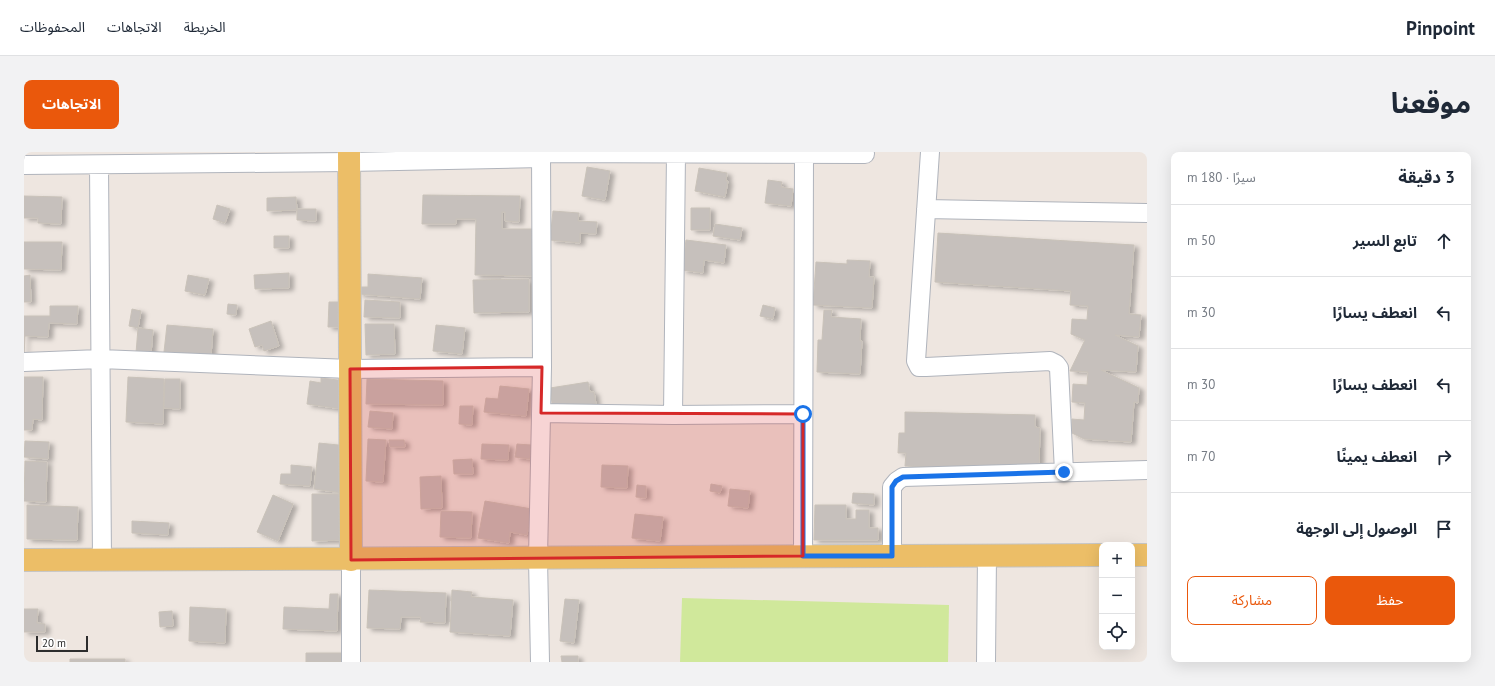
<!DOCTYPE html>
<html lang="ar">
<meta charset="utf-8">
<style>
body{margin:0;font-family:"PT Sans","Noto Sans Arabic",sans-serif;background:#f2f2f3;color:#1f2937;direction:rtl}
.controls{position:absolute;right:12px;bottom:12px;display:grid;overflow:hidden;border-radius:8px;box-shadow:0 4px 16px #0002}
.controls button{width:36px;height:36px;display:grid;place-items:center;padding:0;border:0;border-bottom:1px solid #e0e1e3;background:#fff;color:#1f2937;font:20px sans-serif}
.scale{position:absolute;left:12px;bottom:10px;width:52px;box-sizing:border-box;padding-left:4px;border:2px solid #2d2d2d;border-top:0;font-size:11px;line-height:14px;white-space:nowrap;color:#2d2d2d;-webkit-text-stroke:3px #fff;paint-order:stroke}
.stop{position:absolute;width:12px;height:12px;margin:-9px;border:3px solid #1a73e8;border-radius:50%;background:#fff}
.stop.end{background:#1a73e8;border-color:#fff;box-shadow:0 1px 4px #0008}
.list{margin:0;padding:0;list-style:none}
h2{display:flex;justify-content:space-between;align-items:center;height:52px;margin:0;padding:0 16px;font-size:17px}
h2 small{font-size:13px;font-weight:400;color:#747a83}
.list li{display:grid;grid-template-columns:26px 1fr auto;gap:12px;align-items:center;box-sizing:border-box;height:72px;padding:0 16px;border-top:1px solid #e0e1e3}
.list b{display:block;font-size:15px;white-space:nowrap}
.list em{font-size:13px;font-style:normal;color:#747a83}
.actions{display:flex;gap:8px;padding:12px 16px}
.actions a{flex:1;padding:9px 0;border:1px solid #ea580c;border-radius:8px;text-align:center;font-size:14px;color:#ea580c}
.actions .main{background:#ea580c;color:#fff}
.icon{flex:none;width:22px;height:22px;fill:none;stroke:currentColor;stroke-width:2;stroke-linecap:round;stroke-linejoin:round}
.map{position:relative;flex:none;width:1123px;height:510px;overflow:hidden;direction:ltr;border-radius:8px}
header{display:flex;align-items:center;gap:24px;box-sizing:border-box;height:56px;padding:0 20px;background:#fff;border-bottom:1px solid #e0e1e3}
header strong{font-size:19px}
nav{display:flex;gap:22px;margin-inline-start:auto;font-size:14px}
.intro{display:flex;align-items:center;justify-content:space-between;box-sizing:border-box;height:96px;padding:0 24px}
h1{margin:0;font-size:28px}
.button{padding:10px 18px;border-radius:8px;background:#ea580c;color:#fff;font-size:14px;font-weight:700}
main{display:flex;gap:24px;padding:0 24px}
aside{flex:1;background:#fff;border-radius:8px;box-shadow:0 4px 16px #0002}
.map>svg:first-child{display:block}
.pitch{fill:#d0e89b}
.building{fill:#c6c0bc;stroke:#c9c2b9;filter:url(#shadow)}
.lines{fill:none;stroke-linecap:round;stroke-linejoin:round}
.minor-casing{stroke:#b0b4bc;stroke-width:20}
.major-casing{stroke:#c4c4c4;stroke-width:24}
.minor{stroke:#fff;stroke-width:18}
.major{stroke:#ecbe67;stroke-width:22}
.route{stroke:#1a73e8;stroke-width:5}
.marked{fill:#d62828;fill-opacity:0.2;stroke:#d62828;stroke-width:3;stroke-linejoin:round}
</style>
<header>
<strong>Pinpoint</strong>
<nav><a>الخريطة</a><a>الاتجاهات</a><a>المحفوظات</a></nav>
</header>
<div class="intro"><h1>موقعنا</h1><a class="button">الاتجاهات</a></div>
<main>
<aside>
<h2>3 دقيقة<small>سيرًا · 180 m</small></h2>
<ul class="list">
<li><svg class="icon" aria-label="ahead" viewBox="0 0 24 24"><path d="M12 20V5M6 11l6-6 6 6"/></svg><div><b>تابع السير</b></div><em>50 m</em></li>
<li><svg class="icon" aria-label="left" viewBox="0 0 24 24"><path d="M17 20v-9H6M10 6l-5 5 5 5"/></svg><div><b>انعطف يسارًا</b></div><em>30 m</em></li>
<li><svg class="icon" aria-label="left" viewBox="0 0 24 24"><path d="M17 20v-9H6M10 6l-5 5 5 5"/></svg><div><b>انعطف يسارًا</b></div><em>30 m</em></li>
<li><svg class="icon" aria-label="right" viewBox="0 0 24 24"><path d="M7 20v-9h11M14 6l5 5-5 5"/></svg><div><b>انعطف يمينًا</b></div><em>70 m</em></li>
<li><svg class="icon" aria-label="arrive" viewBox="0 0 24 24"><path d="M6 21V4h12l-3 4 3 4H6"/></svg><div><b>الوصول إلى الوجهة</b></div></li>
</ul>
<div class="actions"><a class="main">حفظ</a><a>مشاركة</a></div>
</aside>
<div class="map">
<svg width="1123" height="510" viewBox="0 0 1123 510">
<defs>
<filter id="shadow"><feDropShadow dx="4.5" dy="2.5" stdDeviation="2" flood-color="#0004"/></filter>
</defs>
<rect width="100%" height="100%" fill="#eee6e0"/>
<path class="pitch" d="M 658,446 L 925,453 L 924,510 L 656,510 Z"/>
<path class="building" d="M 563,15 L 586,19 L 581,48 L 558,44 Z
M 675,16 L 703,21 L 702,29 L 704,29 L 701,45 L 671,39 Z
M 744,28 L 758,30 L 757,35 L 769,37 L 767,54 L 741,51 Z
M 399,43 L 496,44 L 495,70 L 481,69 L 481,60 L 478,60 L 478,77 L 509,77 L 508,124 L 451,123 L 452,67 L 432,67 L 432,72 L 398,72 Z
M 0,44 L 38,45 L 37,72 L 14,71 L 14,66 L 0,66 Z
M 272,45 L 273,58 L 243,59 L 243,46 Z
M 193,53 L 206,57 L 201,71 L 189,67 Z
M 667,56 L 686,56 L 686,78 L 667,78 Z
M 273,57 L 292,57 L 292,69 L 273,68 Z
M 529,59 L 555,61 L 554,69 L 573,70 L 572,82 L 556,81 L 556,91 L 526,88 Z
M 691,72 L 718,76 L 716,88 L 689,84 Z
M 914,81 L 1110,93 L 1105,162 L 1117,163 L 1115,185 L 1091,183 L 1114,194 L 1112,220 L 1077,218 L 1115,236 L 1114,251 L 1110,250 L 1107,290 L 1060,287 L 1048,281 L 1048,267 L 1060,268 L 1061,251 L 1048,250 L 1049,232 L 1063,233 L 1064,220 L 1046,219 L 1061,188 L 1047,182 L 1048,167 L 1063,168 L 1064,154 L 1046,153 L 1047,139 L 911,130 Z
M 250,84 L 265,84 L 265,96 L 250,96 Z
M 662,88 L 702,93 L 700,111 L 680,108 L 679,121 L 658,118 Z
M 0,90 L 38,90 L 37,118 L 0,117 Z
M 823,108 L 846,109 L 845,125 L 850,125 L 848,156 L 789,153 L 792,110 L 823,112 Z
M 265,121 L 265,136 L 231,137 L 230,123 Z
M 344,122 L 398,126 L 396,147 L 335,142 L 336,135 L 344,135 Z
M 6,123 L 7,150 L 0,150 L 0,124 Z
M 164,123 L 185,127 L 181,143 L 161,139 Z
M 505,127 L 505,160 L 450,161 L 449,128 Z
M 341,148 L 376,150 L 376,166 L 340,165 Z
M 305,150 L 319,150 L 318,175 L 304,175 Z
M 204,152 L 213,153 L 212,163 L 203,162 Z
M 739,153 L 751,156 L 749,167 L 736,164 Z
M 26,154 L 54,154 L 53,172 L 25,171 L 24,185 L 1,184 L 0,206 L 0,164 L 26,164 Z
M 108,157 L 117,159 L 114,176 L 105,174 Z
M 800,158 L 808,158 L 807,165 L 837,167 L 836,189 L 838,189 L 836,222 L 793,220 L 794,188 L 798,188 Z
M 247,169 L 255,194 L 240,199 L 238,193 L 231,195 L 225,177 Z
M 341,172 L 370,172 L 371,202 L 342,203 Z
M 143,173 L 189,177 L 187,204 L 140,200 Z
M 412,173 L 441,176 L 438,202 L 409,199 Z
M 114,176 L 129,178 L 127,202 L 112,201 Z
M 0,225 L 19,225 L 18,268 L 9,267 L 8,278 L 0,278 Z
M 104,225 L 140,227 L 139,272 L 102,270 Z
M 297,226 L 322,229 L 318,257 L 283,252 L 286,229 L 297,231 Z
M 141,227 L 156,227 L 156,257 L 140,256 Z
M 343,227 L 419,229 L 419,253 L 342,252 Z
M 564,230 L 566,240 L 570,240 L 572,252 L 529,258 L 526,236 Z
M 476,234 L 505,237 L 502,264 L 460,260 L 462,246 L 474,247 Z
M 436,254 L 449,254 L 448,273 L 435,272 Z
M 346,259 L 369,261 L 368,277 L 344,275 Z
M 881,260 L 1011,263 L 1011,275 L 1016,276 L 1015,317 L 881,314 L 882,301 L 874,301 L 875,281 L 881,281 Z
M 344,287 L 362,288 L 359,330 L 342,329 Z
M 365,288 L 380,288 L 381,295 L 366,295 Z
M 1,289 L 25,290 L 24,307 L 0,305 Z
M 295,291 L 324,294 L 319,341 L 290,337 Z
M 458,292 L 485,293 L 484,308 L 457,307 Z
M 493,292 L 507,293 L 506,307 L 491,305 Z
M 448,307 L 449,322 L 430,322 L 429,308 Z
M 1,309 L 23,310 L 22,350 L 0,349 Z
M 267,313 L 288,315 L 286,334 L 256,332 L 257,322 L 267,322 Z
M 578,313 L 604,314 L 603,336 L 577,335 Z
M 417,324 L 418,356 L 397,357 L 396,325 Z
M 687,332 L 698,334 L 696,341 L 686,339 Z
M 613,333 L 622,334 L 622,346 L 612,345 Z
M 706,337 L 726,339 L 724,356 L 704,354 Z
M 829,341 L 850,342 L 850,353 L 828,351 Z
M 288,342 L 319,342 L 320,388 L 288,389 Z
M 249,343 L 269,352 L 254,389 L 233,380 Z
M 461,349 L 508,357 L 503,383 L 486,380 L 485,391 L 454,386 Z
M 3,353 L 54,355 L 53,388 L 3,387 Z
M 791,353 L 822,353 L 822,367 L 832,367 L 832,358 L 845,358 L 845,376 L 854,376 L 854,388 L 790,388 Z
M 417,359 L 448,360 L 447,386 L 416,385 Z
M 611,362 L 639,365 L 636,389 L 608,386 Z
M 108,369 L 145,371 L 144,383 L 108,381 Z
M 345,438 L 422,441 L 421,471 L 396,470 L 397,465 L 377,465 L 376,477 L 343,476 Z
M 428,438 L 448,440 L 447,445 L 489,448 L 486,484 L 426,480 Z
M 306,442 L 314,442 L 313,479 L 259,477 L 260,455 L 305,457 Z
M 541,447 L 555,448 L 550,491 L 536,489 Z
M 166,455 L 202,457 L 201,491 L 165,489 Z
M 0,457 L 14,457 L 13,471 L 21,472 L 21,480 L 0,480 Z
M 148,459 L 149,474 L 136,475 L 135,460 Z
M 282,501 L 317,501 L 317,510 L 282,510 Z
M 537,504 L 554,504 L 554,510 L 538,510 Z
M 46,507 L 101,507 L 101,510 L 46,510 Z"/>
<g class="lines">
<g class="minor-casing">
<path id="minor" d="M 906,0 L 892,209 L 895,215 L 902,215 L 1026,209 L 1032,212 L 1035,216 L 1040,320
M 517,1 L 841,2
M 0,13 L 325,10 L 517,6
M 75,13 L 78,408
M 902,57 L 1123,61
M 0,210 L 76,207 L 326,217 L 518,215
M 517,261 L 649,263 L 779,262
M 649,263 L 652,2
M 779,404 L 780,0
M 868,404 L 868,335 L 873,329 L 879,325 L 1123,318
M 327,510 L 327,408
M 516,510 L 514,406 L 518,215 L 517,0
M 962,510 L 963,403"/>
</g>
<g class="major-casing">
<path id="major" d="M 325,0 L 327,408
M 1108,403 L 1123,403
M 0,408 C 359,407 719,404 1078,403"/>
</g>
<use href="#minor" class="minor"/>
<use href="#major" class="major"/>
</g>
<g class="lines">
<path class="route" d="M 779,262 L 779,404 L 868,404 L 868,335 L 872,329 L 879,325 L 1040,320"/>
</g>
<path class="marked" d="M 518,215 L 517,261 L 779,262 L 779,404 L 327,408 L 326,217 Z"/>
</svg>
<div class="controls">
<button>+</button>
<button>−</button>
<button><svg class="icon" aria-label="locate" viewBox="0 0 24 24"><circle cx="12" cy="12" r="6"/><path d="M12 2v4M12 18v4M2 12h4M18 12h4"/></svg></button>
</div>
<div class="scale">20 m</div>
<div class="stop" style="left:779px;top:262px"></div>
<div class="stop end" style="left:1040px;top:320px"></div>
</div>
</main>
